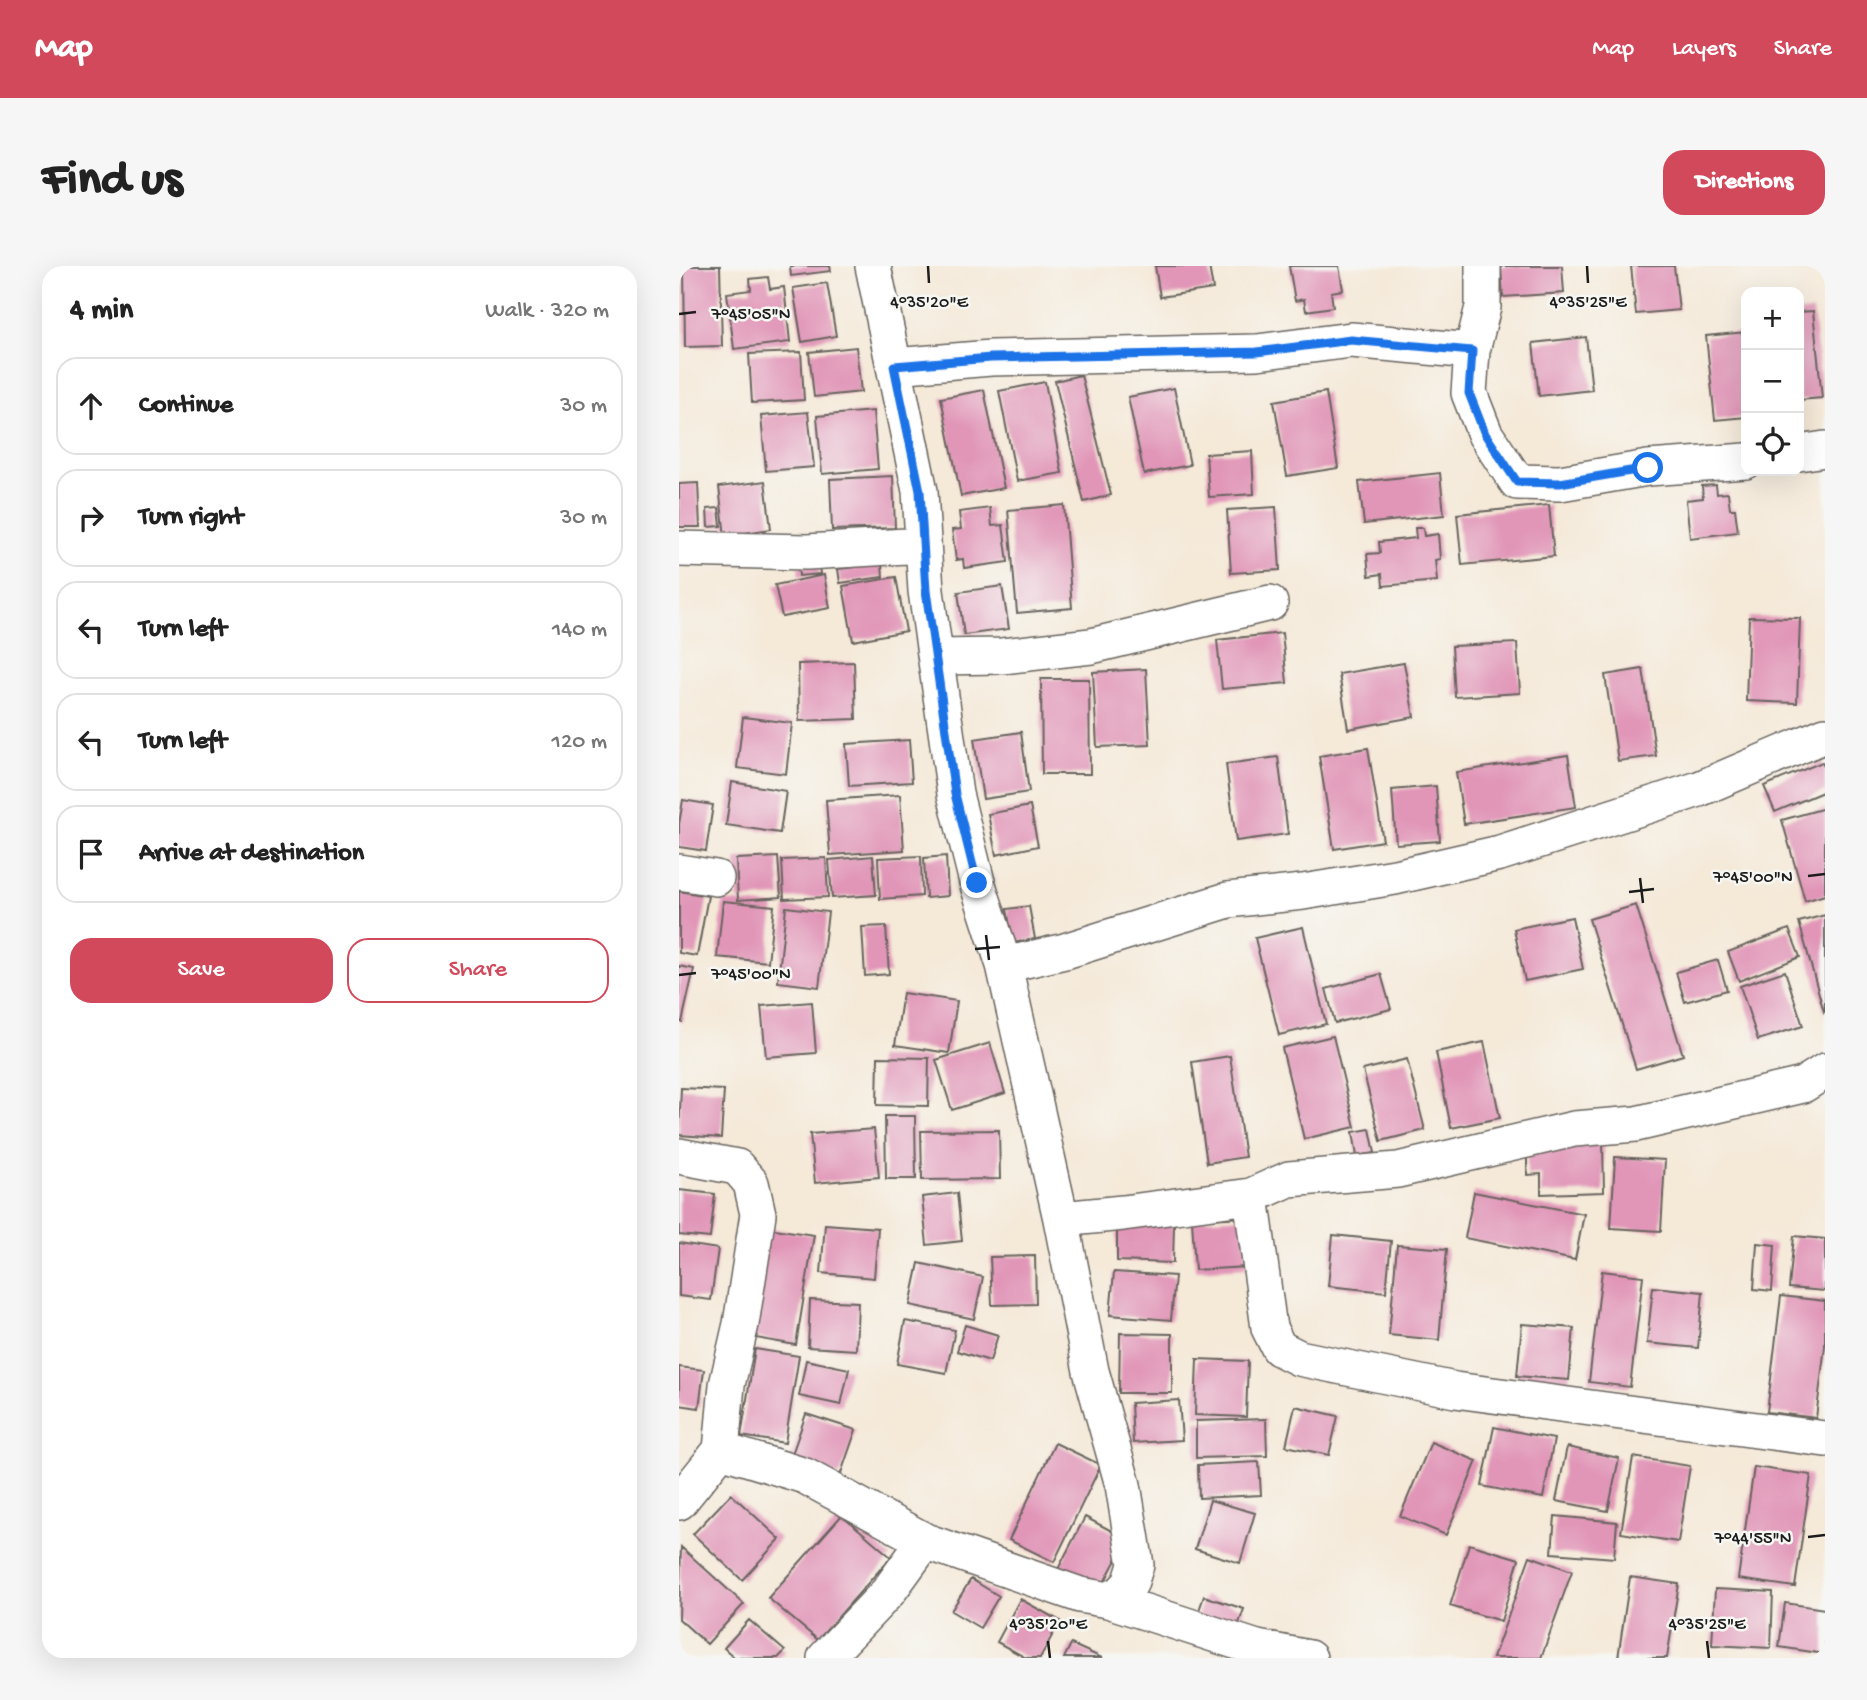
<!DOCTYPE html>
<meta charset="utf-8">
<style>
body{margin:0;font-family:"Gochi Hand",sans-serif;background:#f6f6f6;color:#222}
.controls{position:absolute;right:21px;top:21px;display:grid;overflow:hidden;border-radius:14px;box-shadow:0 7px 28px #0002}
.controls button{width:63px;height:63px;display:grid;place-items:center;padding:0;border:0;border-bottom:2px solid #e0e0e0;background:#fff;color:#222;font:35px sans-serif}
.stop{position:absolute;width:21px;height:21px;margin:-16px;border:5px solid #1a73e8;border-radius:50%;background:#fff}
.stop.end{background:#1a73e8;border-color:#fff;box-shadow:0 2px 7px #0008}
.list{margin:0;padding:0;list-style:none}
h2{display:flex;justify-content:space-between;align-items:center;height:91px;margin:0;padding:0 28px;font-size:30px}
h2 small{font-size:23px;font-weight:400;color:#767676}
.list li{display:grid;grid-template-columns:46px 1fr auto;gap:21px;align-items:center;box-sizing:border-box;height:98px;margin:0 14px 14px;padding:0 14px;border:2px solid #e0e0e0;border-radius:21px}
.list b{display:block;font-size:26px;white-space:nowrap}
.list em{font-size:23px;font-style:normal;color:#767676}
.actions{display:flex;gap:14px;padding:21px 28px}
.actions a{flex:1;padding:16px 0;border:2px solid #d1495b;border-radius:21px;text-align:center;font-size:24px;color:#d1495b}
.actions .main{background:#d1495b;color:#fff}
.icon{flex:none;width:38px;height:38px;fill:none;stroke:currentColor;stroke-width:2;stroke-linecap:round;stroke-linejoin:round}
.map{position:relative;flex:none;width:1146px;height:1392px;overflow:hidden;border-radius:21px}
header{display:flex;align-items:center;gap:42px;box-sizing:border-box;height:98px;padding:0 35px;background:#d1495b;color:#fff}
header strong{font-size:33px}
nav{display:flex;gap:38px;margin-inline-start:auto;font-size:24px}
.intro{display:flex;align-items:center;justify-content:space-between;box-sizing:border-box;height:168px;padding:0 42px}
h1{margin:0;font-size:49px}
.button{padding:18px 32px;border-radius:21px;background:#d1495b;color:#fff;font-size:24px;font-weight:700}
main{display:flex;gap:42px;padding:0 42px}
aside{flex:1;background:#fff;border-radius:21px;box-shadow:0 7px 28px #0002}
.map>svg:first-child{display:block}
.building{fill:#e196b8}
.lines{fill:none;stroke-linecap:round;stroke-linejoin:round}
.street-casing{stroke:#68645e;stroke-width:38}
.street{stroke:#fff;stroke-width:35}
.route{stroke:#1a73e8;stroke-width:9}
.ticks{fill:none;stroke:#1c1c1c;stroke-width:2.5}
.ticks-label{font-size:18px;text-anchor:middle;fill:#1c1c1c;stroke:#f6f6f2;stroke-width:5;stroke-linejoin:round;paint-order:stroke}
</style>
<header>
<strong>Map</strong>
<nav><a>Map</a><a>Layers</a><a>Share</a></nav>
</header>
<div class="intro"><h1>Find us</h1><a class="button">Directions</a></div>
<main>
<aside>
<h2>4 min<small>Walk · 320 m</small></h2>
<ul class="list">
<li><svg class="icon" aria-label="ahead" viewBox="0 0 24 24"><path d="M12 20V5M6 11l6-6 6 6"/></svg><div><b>Continue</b></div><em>30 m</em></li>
<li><svg class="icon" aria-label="right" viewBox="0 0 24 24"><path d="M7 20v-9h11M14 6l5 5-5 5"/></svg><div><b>Turn right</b></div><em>30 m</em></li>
<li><svg class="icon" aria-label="left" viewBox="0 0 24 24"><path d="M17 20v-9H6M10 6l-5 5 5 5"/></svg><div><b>Turn left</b></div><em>140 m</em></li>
<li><svg class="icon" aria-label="left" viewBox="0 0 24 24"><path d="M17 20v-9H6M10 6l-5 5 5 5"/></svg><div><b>Turn left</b></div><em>120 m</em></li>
<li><svg class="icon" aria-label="arrive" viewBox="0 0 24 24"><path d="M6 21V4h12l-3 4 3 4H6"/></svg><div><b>Arrive at destination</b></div></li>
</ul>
<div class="actions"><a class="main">Save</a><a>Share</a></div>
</aside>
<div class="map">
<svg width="1146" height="1392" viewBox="0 0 1146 1392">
<rect width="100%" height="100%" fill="#f6f6f2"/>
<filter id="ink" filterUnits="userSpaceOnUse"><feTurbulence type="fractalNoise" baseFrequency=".0143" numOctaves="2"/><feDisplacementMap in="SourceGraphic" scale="14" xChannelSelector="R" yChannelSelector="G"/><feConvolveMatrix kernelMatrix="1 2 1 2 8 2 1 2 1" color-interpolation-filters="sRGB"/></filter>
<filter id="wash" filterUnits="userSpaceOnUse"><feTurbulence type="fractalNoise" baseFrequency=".00686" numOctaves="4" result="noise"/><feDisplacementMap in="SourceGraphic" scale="28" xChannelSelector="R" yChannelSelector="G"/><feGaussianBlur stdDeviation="1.57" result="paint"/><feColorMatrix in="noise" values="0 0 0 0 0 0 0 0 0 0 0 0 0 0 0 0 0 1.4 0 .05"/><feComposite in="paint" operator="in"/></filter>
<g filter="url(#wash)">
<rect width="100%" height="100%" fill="#f5e9d8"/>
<g id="blocks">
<path class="building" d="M 5,0 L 41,0 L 43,80 L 6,81 Z
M 111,0 L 151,0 L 152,5 L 112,10 Z
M 476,0 L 530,0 L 534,23 L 481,31 Z
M 610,0 L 660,0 L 664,24 L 652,26 L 654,41 L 627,45 L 625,33 L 616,35 Z
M 822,0 L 883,0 L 885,27 L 824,31 Z
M 952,0 L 995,0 L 1000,44 L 957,48 Z
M 89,11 L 91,23 L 105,21 L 111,76 L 55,83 L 48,27 L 72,24 L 71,13 Z
M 148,17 L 157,70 L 123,76 L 114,22 Z
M 1134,45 L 1143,132 L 1120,134 L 1120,46 Z
M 1067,66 L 1067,151 L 1036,154 L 1027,70 Z
M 907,71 L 913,124 L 860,130 L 854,77 Z
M 177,81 L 182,126 L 135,131 L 130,86 Z
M 122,86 L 125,134 L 73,137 L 70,88 Z
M 402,109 L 432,229 L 405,236 L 376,115 Z
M 366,116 L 383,207 L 338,215 L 320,125 Z
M 495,122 L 511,199 L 465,208 L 449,131 Z
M 305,124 L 325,222 L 282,230 L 262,132 Z
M 647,126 L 659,202 L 608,210 L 595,135 Z
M 194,145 L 199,203 L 143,208 L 138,150 Z
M 129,146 L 135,201 L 87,205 L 82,150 Z
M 573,185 L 575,228 L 530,231 L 527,188 Z
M 761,207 L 765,249 L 685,258 L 680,216 Z
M 214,210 L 216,262 L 153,264 L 151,213 Z
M 86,215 L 92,263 L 46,270 L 40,221 Z
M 19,217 L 21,261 L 0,261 L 0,218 Z
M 1037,219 L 1038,228 L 1049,227 L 1051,243 L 1056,243 L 1059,266 L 1011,272 L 1007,234 L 1024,232 L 1023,220 Z
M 385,239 L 393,342 L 338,347 L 329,244 Z
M 870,239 L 875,290 L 783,299 L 778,248 Z
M 597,241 L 601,304 L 552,307 L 548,244 Z
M 40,242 L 42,260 L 29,261 L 28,243 Z
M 311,242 L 313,260 L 324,259 L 329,296 L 285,302 L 284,293 L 277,294 L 273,264 L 282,263 L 280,246 Z
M 736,262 L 744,262 L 745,270 L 759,268 L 761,293 L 756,294 L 758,315 L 704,320 L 703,308 L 690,310 L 688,288 L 701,287 L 700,276 L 737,272 Z
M 140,298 L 141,308 L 120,310 L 119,300 Z
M 203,298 L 204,311 L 161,317 L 159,303 Z
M 145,309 L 151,342 L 103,351 L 96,319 Z
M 217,311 L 227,365 L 174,375 L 164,320 Z
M 323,320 L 330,363 L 285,369 L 279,326 Z
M 1070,351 L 1121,352 L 1118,437 L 1067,435 Z
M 603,367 L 608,417 L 543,423 L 538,374 Z
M 838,377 L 841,427 L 776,431 L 773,380 Z
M 175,396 L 177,453 L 120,455 L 119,398 Z
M 725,397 L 735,451 L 669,463 L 660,408 Z
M 467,403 L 471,479 L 418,481 L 414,406 Z
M 964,403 L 977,490 L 939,495 L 926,409 Z
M 362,413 L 410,413 L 411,508 L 363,508 Z
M 64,451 L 113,457 L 107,508 L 58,502 Z
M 342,466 L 350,526 L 304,533 L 295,473 Z
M 230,474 L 233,516 L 170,520 L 167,478 Z
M 689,482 L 704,575 L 655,583 L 640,490 Z
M 889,489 L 897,541 L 785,558 L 777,506 Z
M 599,491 L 609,568 L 557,575 L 547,498 Z
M 1143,496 L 1146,503 L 1146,525 L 1096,546 L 1085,520 Z
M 53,516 L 107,525 L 101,567 L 47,559 Z
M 757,520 L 761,575 L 717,578 L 713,524 Z
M 221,529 L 225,584 L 151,589 L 147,534 Z
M 4,534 L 34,539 L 27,585 L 0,581 L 0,558 Z
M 351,540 L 359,580 L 317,589 L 309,548 Z
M 1146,542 L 1146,629 L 1126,635 L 1103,554 Z
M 194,590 L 197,629 L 153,632 L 150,594 Z
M 242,590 L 243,630 L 201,633 L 199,592 Z
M 267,590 L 269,630 L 247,632 L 245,592 Z
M 99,591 L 102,631 L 59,634 L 57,593 Z
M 147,592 L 149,631 L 105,633 L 103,594 Z
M 0,625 L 29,630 L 18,690 L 0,687 Z
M 44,635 L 95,640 L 89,696 L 38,691 Z
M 957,639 L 1004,789 L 957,803 L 910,653 Z
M 350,640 L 356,673 L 334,677 L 328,643 Z
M 107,641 L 149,646 L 140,721 L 99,716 Z
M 1146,649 L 1146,745 L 1145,746 L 1120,656 Z
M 893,651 L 904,703 L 846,715 L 835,663 Z
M 207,660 L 210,708 L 186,710 L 183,661 Z
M 624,661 L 647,758 L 600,769 L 576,672 Z
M 1110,663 L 1121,691 L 1060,715 L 1049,686 Z
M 1039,694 L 1048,724 L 1006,736 L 997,706 Z
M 0,700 L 15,703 L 3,756 L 0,756 Z
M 1106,705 L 1124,760 L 1079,774 L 1061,720 Z
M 702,708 L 712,743 L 656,757 L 647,723 Z
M 224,727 L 278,735 L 270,787 L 216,779 Z
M 133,736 L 137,787 L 87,791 L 82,740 Z
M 654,770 L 676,861 L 625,873 L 603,782 Z
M 805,776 L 821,852 L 772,862 L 757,786 Z
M 311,777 L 326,827 L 273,844 L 257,794 Z
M 551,790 L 566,891 L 528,897 L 513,796 Z
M 199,791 L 250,792 L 249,840 L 198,839 Z
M 728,793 L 746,864 L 702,875 L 684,804 Z
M 2,822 L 45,824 L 42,872 L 0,869 Z
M 206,850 L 236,850 L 237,913 L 207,913 Z
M 195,863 L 200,911 L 136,917 L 131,868 Z
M 691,863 L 696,887 L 678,890 L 674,866 Z
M 320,864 L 321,913 L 243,914 L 242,865 Z
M 924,877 L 925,926 L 862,928 L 862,908 L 848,909 L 848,888 L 858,879 Z
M 936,891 L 986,894 L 982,965 L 932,962 Z
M 0,924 L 36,928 L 31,972 L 0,969 Z
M 795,926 L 905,948 L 896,994 L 786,972 Z
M 278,927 L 283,975 L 248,979 L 243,931 Z
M 565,951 L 568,1001 L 516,1004 L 513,954 Z
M 438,957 L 495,958 L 494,997 L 438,995 Z
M 146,958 L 199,962 L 195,1012 L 142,1007 Z
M 89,962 L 135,969 L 117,1079 L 71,1071 Z
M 654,969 L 712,975 L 707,1026 L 649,1020 Z
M 1115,970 L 1146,973 L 1146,1025 L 1110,1022 Z
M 0,977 L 39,983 L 32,1034 L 0,1030 Z
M 1078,977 L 1096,979 L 1093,1025 L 1075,1023 Z
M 718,979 L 768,983 L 760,1074 L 710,1069 Z
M 356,990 L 357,1038 L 313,1039 L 311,991 Z
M 240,997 L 304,1011 L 295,1053 L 231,1039 Z
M 923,1005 L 964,1010 L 951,1121 L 910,1116 Z
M 435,1006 L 496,1010 L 492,1054 L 431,1049 Z
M 974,1021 L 1024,1026 L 1019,1082 L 968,1077 Z
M 1102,1030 L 1146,1035 L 1146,1080 L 1137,1152 L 1088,1146 Z
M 131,1034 L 179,1036 L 177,1084 L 129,1081 Z
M 226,1055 L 276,1064 L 267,1107 L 218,1098 Z
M 843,1058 L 895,1062 L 890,1114 L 838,1110 Z
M 286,1059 L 319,1069 L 311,1095 L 278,1085 Z
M 441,1067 L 493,1068 L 493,1127 L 440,1127 Z
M 76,1083 L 120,1090 L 106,1177 L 62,1170 Z
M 518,1093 L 569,1095 L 567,1151 L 516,1149 Z
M 127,1094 L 170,1103 L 162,1139 L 120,1130 Z
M 0,1101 L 25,1104 L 20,1142 L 0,1139 Z
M 500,1134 L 503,1174 L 454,1177 L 452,1137 Z
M 616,1140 L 659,1150 L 650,1189 L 607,1180 Z
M 127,1148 L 177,1164 L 161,1210 L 111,1194 Z
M 587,1153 L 588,1190 L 517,1192 L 517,1155 Z
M 815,1161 L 875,1173 L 864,1232 L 803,1220 Z
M 752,1176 L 798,1195 L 767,1269 L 721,1250 Z
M 376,1177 L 422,1199 L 375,1296 L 330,1274 Z
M 888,1181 L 940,1192 L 929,1245 L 877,1235 Z
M 954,1191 L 1011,1200 L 999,1276 L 942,1267 Z
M 580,1196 L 582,1229 L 520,1232 L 519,1199 Z
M 1075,1201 L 1132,1209 L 1116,1321 L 1059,1313 Z
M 52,1228 L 101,1273 L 63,1314 L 14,1268 Z
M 531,1234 L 576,1247 L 561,1297 L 516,1283 Z
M 163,1249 L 212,1291 L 139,1374 L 89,1332 Z
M 876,1250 L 938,1256 L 935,1292 L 873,1287 Z
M 406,1251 L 448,1273 L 419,1328 L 377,1307 Z
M 790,1278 L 840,1293 L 822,1355 L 771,1340 Z
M 2,1281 L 65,1338 L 28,1378 L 0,1353 Z
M 851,1290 L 893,1305 L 862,1392 L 814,1392 Z
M 951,1311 L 1000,1318 L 988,1392 L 939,1392 Z
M 292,1313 L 320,1330 L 301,1362 L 272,1345 Z
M 1036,1323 L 1094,1326 L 1092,1382 L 1033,1379 Z
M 525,1330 L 565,1343 L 558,1363 L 518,1350 Z
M 341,1333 L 381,1355 L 361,1392 L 347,1392 L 318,1376 Z
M 1106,1337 L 1146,1343 L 1146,1388 L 1100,1381 Z
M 70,1354 L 106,1385 L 99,1392 L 56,1392 L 45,1382 Z
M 392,1378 L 423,1392 L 385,1392 Z"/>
</g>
</g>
<g filter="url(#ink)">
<use href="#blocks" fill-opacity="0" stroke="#68645e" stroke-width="2"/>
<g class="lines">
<g class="street-casing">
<path id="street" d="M 793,85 L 790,127 L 806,168 L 838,216 L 881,217 L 969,202 L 1067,195
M 215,100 L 312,92 L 578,86 L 672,74 L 793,85 L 804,41 L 804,0
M 1120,187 L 1146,183
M 0,283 L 128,286 L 244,279
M 257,391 L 323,390 L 412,380 L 591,337
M 0,606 L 37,612
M 325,699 L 386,685 L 549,634 L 624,626 L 716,611 L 821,587 L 1020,523 L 1146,469
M 0,890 L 58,901 L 72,917 L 79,948 L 62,1058 L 48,1119 L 42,1184
M 572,930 L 610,913 L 719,904 L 895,863 L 957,858 L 1124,819 L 1146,805
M 382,953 L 444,947 L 572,930 L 590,1062 L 600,1082 L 620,1092 L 776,1124 L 1146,1173
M 0,1236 L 42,1184 L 126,1210 L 246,1275 L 401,1329 L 429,1334 L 441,1328 L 451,1318 L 457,1299 L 444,1219 L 412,1105 L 382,953 L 325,699 L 298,616 L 276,528 L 247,325 L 241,225 L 194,0
M 429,1334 L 578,1382 L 630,1392
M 146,1392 L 209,1326 L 246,1275"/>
</g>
<use href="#street" class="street"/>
</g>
</g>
<g class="lines" filter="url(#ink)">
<path class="route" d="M 298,617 L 276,528 L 247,325 L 241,225 L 215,100 L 312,92 L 578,86 L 672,74 L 793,85 L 790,127 L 806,168 L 838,216 L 881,217 L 969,202"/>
</g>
<path class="ticks" d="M 249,0 L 250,17M 908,0 L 909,17M 0,48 L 17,46M 1129,610 L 1146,608M 961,612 L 964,637M 950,626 L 975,623M 307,669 L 310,694M 296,683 L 321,681M 0,709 L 17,707M 1129,1271 L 1146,1269M 369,1375 L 371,1392M 1028,1375 L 1030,1392"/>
<g class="ticks-label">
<text x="250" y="41">4°35'20"E</text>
<text x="909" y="41">4°35'25"E</text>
<text x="72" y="53">7°45'05"N</text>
<text x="1074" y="616">7°45'00"N</text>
<text x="72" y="713">7°45'00"N</text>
<text x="1074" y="1277">7°44'55"N</text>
<text x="369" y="1363">4°35'20"E</text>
<text x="1028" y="1363">4°35'25"E</text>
</g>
</svg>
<div class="controls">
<button>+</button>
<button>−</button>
<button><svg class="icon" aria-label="locate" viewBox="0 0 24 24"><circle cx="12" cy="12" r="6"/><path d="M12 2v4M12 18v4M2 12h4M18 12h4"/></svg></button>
</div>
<div class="stop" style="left:969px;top:202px"></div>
<div class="stop end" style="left:298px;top:617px"></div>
</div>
</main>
